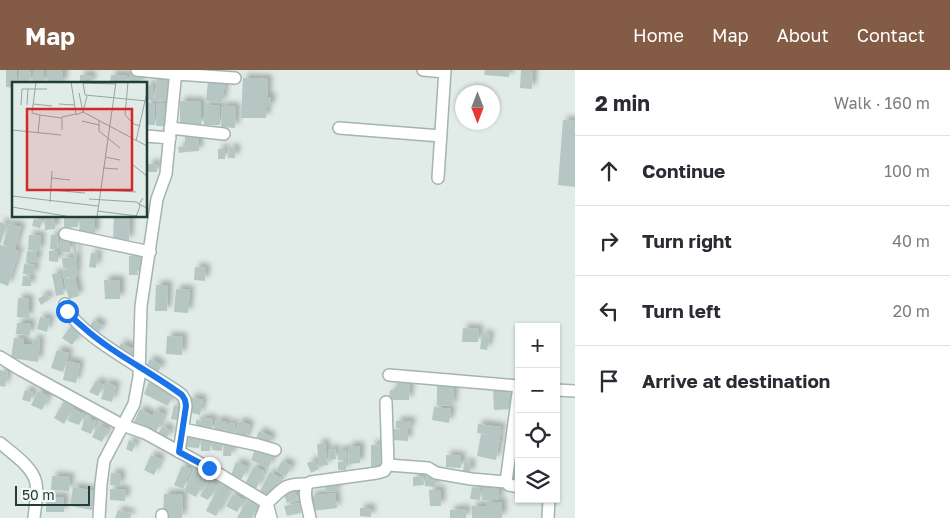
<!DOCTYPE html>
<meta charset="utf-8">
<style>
body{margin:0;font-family:"Golos Text",sans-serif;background:#f7f7f7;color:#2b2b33}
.controls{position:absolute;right:15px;bottom:15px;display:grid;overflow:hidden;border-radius:0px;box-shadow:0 1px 4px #0004}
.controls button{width:45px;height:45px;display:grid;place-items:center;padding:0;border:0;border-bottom:1px solid #e1e1e2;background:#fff;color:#2b2b33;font:25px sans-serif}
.compass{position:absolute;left:455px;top:15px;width:45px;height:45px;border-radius:50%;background:#fff;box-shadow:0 1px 4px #0004;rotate:180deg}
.scale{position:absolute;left:15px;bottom:12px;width:75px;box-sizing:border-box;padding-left:5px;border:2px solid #223c39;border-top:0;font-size:14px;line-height:18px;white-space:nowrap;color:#223c39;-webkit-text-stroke:4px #f2f8f6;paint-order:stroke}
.stop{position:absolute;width:15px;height:15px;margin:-11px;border:4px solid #1a73e8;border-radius:50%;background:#fff}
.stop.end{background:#1a73e8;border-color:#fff;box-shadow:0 1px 5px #0008}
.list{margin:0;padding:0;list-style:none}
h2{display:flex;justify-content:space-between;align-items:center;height:65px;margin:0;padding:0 20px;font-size:21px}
h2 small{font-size:16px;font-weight:400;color:#7c7c81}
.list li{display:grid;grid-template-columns:32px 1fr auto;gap:15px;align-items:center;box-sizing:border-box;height:70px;padding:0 20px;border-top:1px solid #e1e1e2}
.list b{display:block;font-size:19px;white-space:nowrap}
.list em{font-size:16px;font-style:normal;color:#7c7c81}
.icon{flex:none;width:28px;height:28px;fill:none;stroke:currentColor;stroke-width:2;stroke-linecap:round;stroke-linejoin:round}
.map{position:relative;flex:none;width:575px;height:448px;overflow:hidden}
header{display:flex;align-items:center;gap:30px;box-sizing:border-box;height:70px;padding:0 25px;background:#845b45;color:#fff}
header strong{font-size:24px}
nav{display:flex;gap:28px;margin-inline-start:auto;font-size:18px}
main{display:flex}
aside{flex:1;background:#fff}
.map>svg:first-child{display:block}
.building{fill:#b6c6c2;filter:url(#shadow)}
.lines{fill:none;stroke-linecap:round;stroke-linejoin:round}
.minor-casing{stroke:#a4b4b0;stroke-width:14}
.minor{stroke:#fff;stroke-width:11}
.route{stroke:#1a73e8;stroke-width:6}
.inset-road{fill:none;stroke:#95a6a2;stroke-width:1}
.view{fill:#d62828;fill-opacity:0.15;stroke:#d62828;stroke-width:2.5}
.inset-edge{fill:none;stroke:#223c39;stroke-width:2.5}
</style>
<header>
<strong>Map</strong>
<nav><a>Home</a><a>Map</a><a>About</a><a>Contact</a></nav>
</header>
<main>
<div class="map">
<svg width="575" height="448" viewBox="0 0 575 448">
<defs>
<filter id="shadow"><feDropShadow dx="4.5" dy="-4.5" stdDeviation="2.5" flood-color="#0004"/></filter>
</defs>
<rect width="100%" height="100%" fill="#e1ece8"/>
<path class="building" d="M 6,0 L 17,0 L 17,14 L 14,14 L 14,18 L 6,17 Z
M 20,0 L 31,0 L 30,14 L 19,14 Z
M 33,0 L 44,0 L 44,14 L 33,14 Z
M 47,0 L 63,0 L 63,14 L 47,14 Z
M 485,0 L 510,0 L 509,7 L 484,5 Z
M 521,0 L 533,0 L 532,19 L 520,18 Z
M 80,5 L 92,5 L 91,14 L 80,14 Z
M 111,5 L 127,5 L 127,14 L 110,14 Z
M 157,5 L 169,6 L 168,31 L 155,30 Z
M 129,7 L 141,7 L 141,14 L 129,14 Z
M 243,8 L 268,9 L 267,27 L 271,27 L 271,37 L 267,37 L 266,48 L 241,48 Z
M 208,11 L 225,13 L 222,33 L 206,31 Z
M 146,15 L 153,15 L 153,30 L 146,30 Z
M 180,31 L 201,32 L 201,55 L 180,54 Z
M 146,33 L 155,33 L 155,55 L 146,55 Z
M 157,33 L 167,33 L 166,56 L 156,56 Z
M 204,35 L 220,36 L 220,55 L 204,55 Z
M 222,36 L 236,37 L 235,58 L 221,57 Z
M 563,50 L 575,51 L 575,117 L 558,115 Z
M 198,65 L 199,81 L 186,82 L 179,83 L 178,77 L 185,76 L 185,66 Z
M 225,78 L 225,89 L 218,89 L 218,79 Z
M 229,78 L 236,78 L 235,88 L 228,88 Z
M 148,94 L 157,94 L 157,102 L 148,102 Z
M 45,146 L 55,146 L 55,159 L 45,160 Z
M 64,146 L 77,146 L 78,157 L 64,158 Z
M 80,146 L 95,146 L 95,165 L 79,164 Z
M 114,146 L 130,146 L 129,171 L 113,170 Z
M 34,149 L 42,151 L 40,158 L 32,156 Z
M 0,152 L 7,154 L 0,175 Z
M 9,154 L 21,157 L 15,179 L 3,175 Z
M 29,165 L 41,166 L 40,181 L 28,180 Z
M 51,165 L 58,165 L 57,179 L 50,179 Z
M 60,169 L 70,169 L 70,182 L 60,182 Z
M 73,173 L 76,173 L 77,198 L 63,198 L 62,188 L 74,187 Z
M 0,175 L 19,181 L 8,216 L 0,213 Z
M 27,181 L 37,182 L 37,193 L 26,193 Z
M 49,181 L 58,181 L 58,192 L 49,191 Z
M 91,183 L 98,184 L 96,198 L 89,197 Z
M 142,185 L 143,201 L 137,201 L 138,205 L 129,205 L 129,186 Z
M 24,194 L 35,195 L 34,205 L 23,204 Z
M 195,197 L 206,198 L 205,211 L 194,210 Z
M 76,198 L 77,206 L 63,208 L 62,200 Z
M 60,203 L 64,224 L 56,226 L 52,204 Z
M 23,206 L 31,207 L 31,216 L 22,216 Z
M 75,207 L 79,226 L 69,229 L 64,210 Z
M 104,210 L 120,210 L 120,229 L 105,229 Z
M 156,215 L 168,215 L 167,241 L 155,241 Z
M 176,219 L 190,220 L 188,243 L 174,242 Z
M 46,224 L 50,229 L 41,235 L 38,229 Z
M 18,228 L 29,229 L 29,248 L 17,247 Z
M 40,247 L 50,249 L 47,262 L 37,259 Z
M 94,250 L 103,256 L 95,266 L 87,260 Z
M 17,253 L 31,253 L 30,265 L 16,264 Z
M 73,253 L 83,260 L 72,275 L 62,268 Z
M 463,258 L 479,259 L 478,272 L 462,272 Z
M 482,264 L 490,265 L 487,280 L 480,279 Z
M 167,266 L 183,267 L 182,285 L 166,284 Z
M 14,268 L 24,269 L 24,274 L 32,275 L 33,269 L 40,270 L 38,292 L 11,288 Z
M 121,273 L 135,280 L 131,288 L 117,282 Z
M 57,280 L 69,283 L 63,302 L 51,298 Z
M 150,289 L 162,295 L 157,303 L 146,297 Z
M 67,291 L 80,294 L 76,313 L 63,310 Z
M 0,300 L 8,302 L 5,317 L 0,316 Z
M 96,311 L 104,315 L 98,326 L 89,322 Z
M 397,311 L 410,311 L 409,330 L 389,330 L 390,320 L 397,320 Z
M 149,312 L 173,324 L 168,336 L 144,324 Z
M 437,312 L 454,312 L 453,336 L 437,335 Z
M 106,313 L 116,316 L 112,332 L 101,329 Z
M 25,320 L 33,322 L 30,332 L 22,330 Z
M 493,320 L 511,320 L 512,339 L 494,340 Z
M 38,321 L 49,326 L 42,340 L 31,335 Z
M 191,327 L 203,330 L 200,345 L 188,342 Z
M 64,331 L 74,337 L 64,354 L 54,348 Z
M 174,335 L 183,337 L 180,351 L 171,349 Z
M 434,337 L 451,339 L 449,353 L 432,350 Z
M 73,339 L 84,344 L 79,355 L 68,351 Z
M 140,339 L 153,346 L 155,340 L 164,344 L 156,362 L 134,352 Z
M 85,348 L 96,351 L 91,364 L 81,360 Z
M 202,348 L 213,349 L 212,362 L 196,359 L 196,350 L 202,351 Z
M 216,350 L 227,352 L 224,366 L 214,365 Z
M 239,351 L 250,355 L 245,371 L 233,368 Z
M 396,351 L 411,351 L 411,359 L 396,358 Z
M 228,353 L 235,354 L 232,368 L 226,367 Z
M 478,354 L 501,357 L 500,366 L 477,363 Z
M 98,355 L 108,359 L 102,372 L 92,367 Z
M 163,356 L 171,361 L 165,370 L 157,365 Z
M 393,359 L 408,360 L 408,371 L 393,370 Z
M 259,361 L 272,367 L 268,376 L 255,371 Z
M 186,364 L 201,365 L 199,378 L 185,377 Z
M 481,364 L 500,367 L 496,390 L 477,386 Z
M 201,368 L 211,368 L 210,381 L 201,381 Z
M 129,370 L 136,373 L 132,382 L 126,379 Z
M 213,370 L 222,370 L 222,381 L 212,380 Z
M 224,371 L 233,372 L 231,386 L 223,386 Z
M 325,373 L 328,395 L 319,396 L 317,374 Z
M 386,374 L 386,396 L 371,397 L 371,375 Z
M 348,376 L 360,376 L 360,393 L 349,394 Z
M 256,377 L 274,385 L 268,398 L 251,390 Z
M 328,379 L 335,379 L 336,389 L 329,390 Z
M 338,380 L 347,380 L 347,390 L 338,390 Z
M 151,385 L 161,389 L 154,405 L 144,400 Z
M 446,385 L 461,386 L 461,398 L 446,397 Z
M 512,386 L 519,387 L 519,412 L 511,411 Z
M 315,390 L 319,399 L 311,403 L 307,393 Z
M 282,391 L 292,396 L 286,406 L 276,401 Z
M 346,391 L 346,400 L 338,400 L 338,392 Z
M 236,392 L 247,396 L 242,409 L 231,405 Z
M 464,392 L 471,393 L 470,404 L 463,403 Z
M 182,396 L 191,399 L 183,419 L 174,415 Z
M 254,396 L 264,401 L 256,419 L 245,414 Z
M 194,400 L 200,403 L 199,407 L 205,410 L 196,427 L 184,421 Z
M 270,402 L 281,408 L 270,429 L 259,423 Z
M 425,402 L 435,402 L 435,417 L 425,416 Z
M 111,403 L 121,404 L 120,416 L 110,415 Z
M 52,406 L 70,407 L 69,421 L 51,420 Z
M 423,406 L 424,415 L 413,416 L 413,407 Z
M 336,410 L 337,421 L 326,422 L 324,411 Z
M 209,411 L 217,415 L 208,430 L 200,426 Z
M 220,414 L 230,419 L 216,446 L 206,441 Z
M 73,417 L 96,421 L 92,440 L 70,436 Z
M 472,417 L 481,418 L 480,430 L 470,429 Z
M 483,418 L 499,419 L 499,430 L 482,430 Z
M 110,419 L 126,420 L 125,431 L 110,430 Z
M 294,419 L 298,430 L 287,433 L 283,421 Z
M 429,420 L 441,420 L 441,436 L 430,436 Z
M 335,423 L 337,438 L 311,441 L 310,426 Z
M 164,424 L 183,424 L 182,448 L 163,448 Z
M 233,424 L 244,430 L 237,442 L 226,436 Z
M 46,427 L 64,427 L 64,442 L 46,442 Z
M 247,430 L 259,436 L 252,448 L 237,448 Z
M 486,432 L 502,432 L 502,448 L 472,448 L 472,436 L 485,436 L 486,445 Z
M 299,433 L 301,443 L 287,446 L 284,436 Z
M 360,438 L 371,438 L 371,447 L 360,446 Z
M 466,439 L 466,448 L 450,448 L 450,440 Z
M 118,440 L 132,444 L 130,448 L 115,448 Z"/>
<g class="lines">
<g class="minor-casing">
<path id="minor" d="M 137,0 L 176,4 L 235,8
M 423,0 L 445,2
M 170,58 L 224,64
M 339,58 L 441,66
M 146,66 L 170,68
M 438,108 L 445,0
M 65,164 L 150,182
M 65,234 C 73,264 156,305 182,325 L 185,330 L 186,336 L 179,382
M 0,287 L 21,300 L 122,355 L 145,363 L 209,398 L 267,433 L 261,448
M 389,305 L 519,316
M 519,316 L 506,412 L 509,415 L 519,417
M 556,320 L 575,321
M 183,359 L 258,375 L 275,380
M 0,373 C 12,383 33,397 36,413 C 38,424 35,437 34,448
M 388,395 L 428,398 L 436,403 L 471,409 L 506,412
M 99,448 L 101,414 L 104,391 L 134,334 L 139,307 L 141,236 L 157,129 L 166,104 L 176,0
M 162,448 L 162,445
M 271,448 L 267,433 C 283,419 284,413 307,414
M 310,448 C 308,437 303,425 307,414 L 311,412 L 377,403 L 384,401 L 388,395 L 386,332
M 548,448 L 549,429"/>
</g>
<use href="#minor" class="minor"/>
</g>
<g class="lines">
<path class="route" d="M 67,241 C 71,247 77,252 83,257 C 113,284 150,301 182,325 L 185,330 L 186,336 L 179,382 L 209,398"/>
</g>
<g transform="translate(12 12)">
<rect width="135" height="135" fill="#e1ece8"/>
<path class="inset-road" d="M 24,0 L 20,31 L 28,33 L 26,51M 71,0 L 73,13 L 135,19M 116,0 L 113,33 L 122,42 L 128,44M 71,1 L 104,2M 75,14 L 71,30 L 135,64M 21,22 L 40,24M 47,22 L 63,23M 9,23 L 10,7 L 35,7M 15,23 L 16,7M 28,33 L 49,36M 64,33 L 71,30 L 67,11M 70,39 L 87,43M 87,39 L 87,49 L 108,66M 0,48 L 49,53M 50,48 L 50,35 L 64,32 L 59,0M 124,59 L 135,10M 93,75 L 108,78M 121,83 L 135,94M 91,86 L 106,87M 40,96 L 58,98M 77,107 L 124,110M 39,108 L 73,111M 0,114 L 86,124M 131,116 L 127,122 L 135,126M 77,117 L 125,120 L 128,124 L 124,135M 38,120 L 40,89M 0,125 L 59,135M 85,129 L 125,134M 85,135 L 104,0"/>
<path class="view" d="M 15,27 L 120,27 L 120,108 L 15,108 Z"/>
<rect width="135" height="135" class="inset-edge"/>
</g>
</svg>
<div class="controls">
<button>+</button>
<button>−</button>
<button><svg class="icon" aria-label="locate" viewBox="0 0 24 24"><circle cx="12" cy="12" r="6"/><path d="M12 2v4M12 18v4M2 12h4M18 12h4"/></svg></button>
<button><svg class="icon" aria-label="layers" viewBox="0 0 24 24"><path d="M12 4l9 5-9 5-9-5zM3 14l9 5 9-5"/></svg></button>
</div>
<svg class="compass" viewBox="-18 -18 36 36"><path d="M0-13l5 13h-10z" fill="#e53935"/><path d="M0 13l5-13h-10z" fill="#7c7c81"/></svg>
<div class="scale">50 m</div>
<div class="stop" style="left:67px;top:241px"></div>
<div class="stop end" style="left:209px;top:398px"></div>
</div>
<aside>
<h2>2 min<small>Walk · 160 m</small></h2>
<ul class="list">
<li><svg class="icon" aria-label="ahead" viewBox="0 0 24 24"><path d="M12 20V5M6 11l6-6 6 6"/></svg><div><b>Continue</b></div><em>100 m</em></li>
<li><svg class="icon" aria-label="right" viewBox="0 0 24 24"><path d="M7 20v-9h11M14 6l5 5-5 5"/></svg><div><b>Turn right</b></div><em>40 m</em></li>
<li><svg class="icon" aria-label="left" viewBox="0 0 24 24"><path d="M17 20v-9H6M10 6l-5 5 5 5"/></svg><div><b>Turn left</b></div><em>20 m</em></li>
<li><svg class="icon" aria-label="arrive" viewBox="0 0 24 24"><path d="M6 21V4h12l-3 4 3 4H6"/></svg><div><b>Arrive at destination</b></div></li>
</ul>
</aside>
</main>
